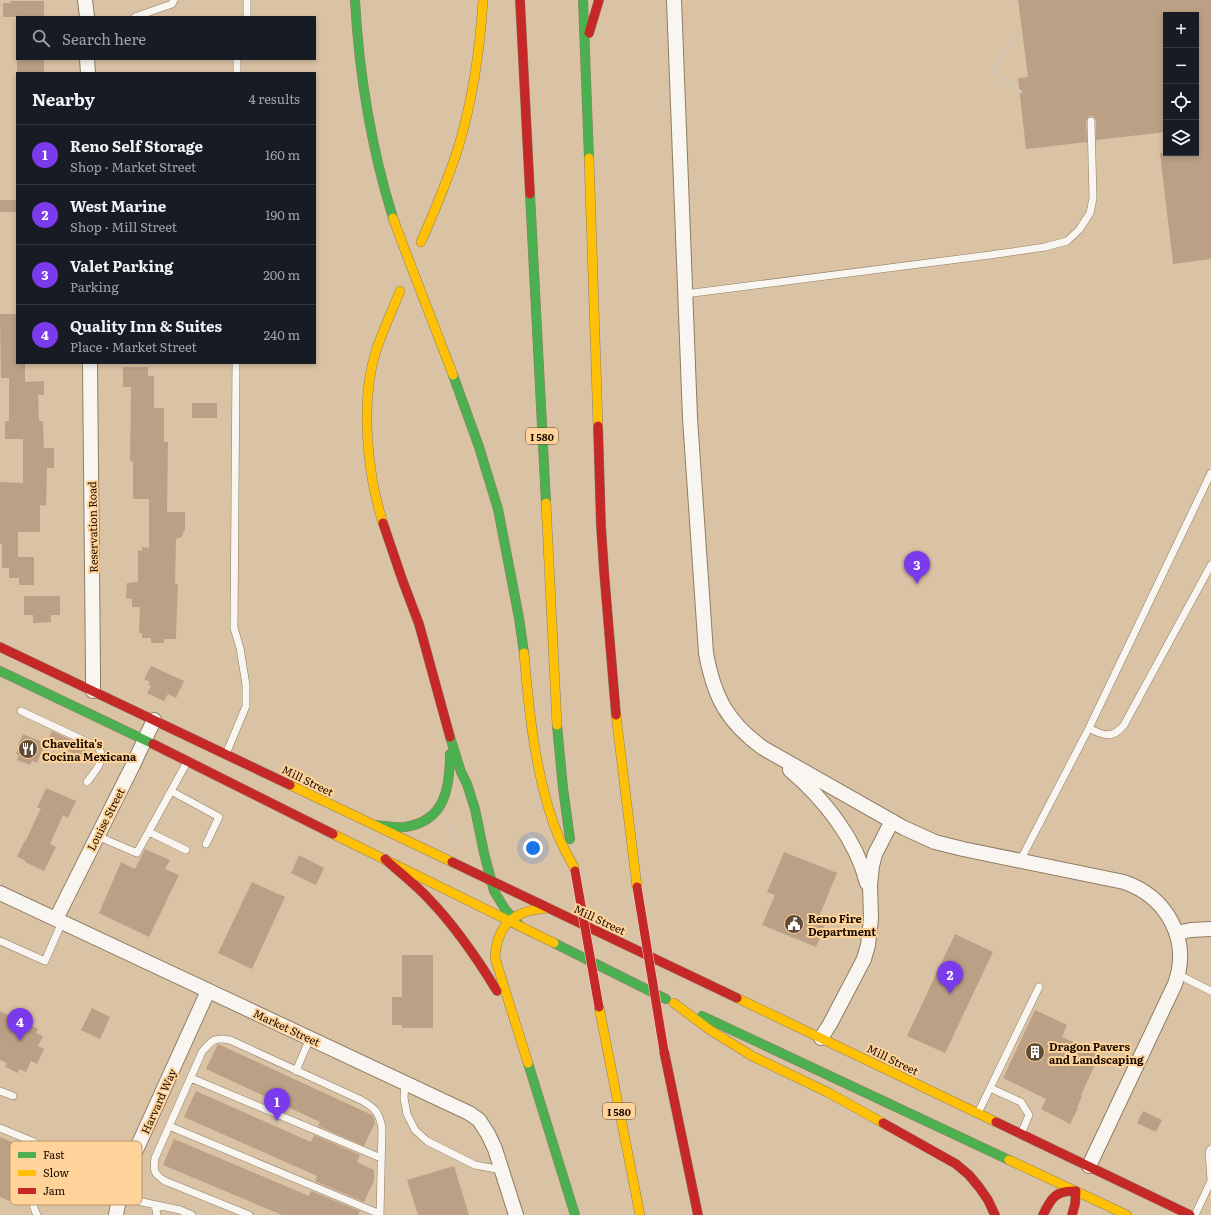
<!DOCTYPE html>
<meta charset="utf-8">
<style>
body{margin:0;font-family:Literata,serif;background:#242831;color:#f1f3f6}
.controls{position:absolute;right:12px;top:12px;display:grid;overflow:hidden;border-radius:0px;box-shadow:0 2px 6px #0003}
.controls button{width:36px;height:36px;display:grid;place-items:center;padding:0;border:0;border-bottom:1px solid #363941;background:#171b24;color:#f1f3f6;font:20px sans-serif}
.you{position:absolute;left:533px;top:848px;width:14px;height:14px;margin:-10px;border:3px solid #fff;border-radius:50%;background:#1a73e8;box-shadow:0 0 0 6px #1a73e833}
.badge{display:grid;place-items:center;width:26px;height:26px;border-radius:50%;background:#7c3aed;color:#fff;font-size:13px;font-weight:700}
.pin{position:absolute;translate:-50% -33px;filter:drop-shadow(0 1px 2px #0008)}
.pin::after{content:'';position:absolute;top:21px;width:14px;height:12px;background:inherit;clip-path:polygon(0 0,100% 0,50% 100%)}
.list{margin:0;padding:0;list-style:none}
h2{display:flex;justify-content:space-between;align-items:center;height:52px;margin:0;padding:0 16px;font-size:17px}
h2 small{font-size:13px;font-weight:400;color:#9ea1a6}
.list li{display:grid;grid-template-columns:26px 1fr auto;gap:12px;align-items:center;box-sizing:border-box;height:60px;padding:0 16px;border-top:1px solid #363941}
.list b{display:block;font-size:15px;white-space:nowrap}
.list p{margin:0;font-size:13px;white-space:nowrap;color:#9ea1a6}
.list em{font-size:13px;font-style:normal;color:#9ea1a6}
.icon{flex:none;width:22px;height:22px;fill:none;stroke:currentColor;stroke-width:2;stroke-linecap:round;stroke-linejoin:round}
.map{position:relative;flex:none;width:1211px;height:1215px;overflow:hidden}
.search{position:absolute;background:#171b24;box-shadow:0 2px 6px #0003;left:16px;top:16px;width:300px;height:44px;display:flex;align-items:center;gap:10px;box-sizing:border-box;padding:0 14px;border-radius:0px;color:#9ea1a6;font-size:15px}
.panel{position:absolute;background:#171b24;box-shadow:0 2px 6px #0003;left:16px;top:72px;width:300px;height:292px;border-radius:0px}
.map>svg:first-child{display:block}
.building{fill:#bca086}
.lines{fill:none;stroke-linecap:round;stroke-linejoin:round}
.lane-casing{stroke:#8f7d63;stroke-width:8}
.street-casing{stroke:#8f7d63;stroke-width:16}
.fast-casing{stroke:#8f7d63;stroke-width:10}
.slow-casing{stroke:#8f7d63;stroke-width:10}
.jam-casing{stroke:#8f7d63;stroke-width:10}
.path{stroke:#d1c9bf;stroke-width:2.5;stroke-dasharray:4 2;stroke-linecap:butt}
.lane{stroke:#f9f6f1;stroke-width:7}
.street{stroke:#f9f6f1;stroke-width:14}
.fast{stroke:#4caf50;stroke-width:9}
.slow{stroke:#ffc107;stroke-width:9}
.jam{stroke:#c62828;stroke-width:9}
.jam-bridge-casing{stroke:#eee4d6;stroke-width:10;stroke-linecap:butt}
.jam-bridge{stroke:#c62828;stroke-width:9}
.labels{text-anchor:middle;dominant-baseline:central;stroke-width:4;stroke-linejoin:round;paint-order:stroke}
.shield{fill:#ffd399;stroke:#5f482e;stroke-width:1}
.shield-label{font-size:10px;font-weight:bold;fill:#1b0c00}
.street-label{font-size:11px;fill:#1b0c00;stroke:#ffd399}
.poi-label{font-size:11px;font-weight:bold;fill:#1b0c00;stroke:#ffd399;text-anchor:start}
.key{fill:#ffd399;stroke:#bb976b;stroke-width:1}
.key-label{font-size:11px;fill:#1b0c00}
</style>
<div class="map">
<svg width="1211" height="1215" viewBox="0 0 1211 1215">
<rect width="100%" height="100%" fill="#dac2a4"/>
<path class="building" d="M 1018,0 L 1211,0 L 1211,259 L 1173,264 L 1160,153 L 1196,153 L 1196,15 L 1166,15 L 1166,132 L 1096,140 L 1096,120 L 1094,117 L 1090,116 L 1088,117 L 1086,121 L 1087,142 L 1026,149 L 1018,78 L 1028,77 Z
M 10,1 L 44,1 L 44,17 L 3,17 L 3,3 L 11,3 Z
M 17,59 L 44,59 L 44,73 L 17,73 Z
M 0,200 L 17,200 L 17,212 L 0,212 Z
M 0,314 L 17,314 L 17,363 L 25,363 L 25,382 L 44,381 L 44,395 L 38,395 L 39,421 L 43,421 L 44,448 L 54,448 L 54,468 L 47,468 L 46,506 L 40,505 L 40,532 L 18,532 L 18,557 L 34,557 L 34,585 L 19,585 L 19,578 L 9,578 L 9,568 L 2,568 L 2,544 L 0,544 L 0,482 L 23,483 L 23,439 L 5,439 L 5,421 L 9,421 L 9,378 L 1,378 Z
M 123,367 L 148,367 L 148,376 L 154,376 L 154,408 L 164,408 L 164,442 L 168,442 L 167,512 L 185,512 L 185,531 L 184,531 L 182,537 L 176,539 L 175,584 L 178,584 L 176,639 L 164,639 L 164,643 L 151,643 L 151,638 L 142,638 L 142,633 L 139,633 L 140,607 L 132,607 L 132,599 L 126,598 L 127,583 L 138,582 L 138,550 L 142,551 L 142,547 L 149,548 L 149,499 L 133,499 L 133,462 L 130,461 L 131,387 L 123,387 Z
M 192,403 L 217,403 L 217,418 L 192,418 Z
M 24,596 L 60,596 L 60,615 L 51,615 L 51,622 L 33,623 L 33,615 L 24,615 Z
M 151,666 L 184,681 L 176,698 L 168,694 L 164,701 L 147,693 L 151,686 L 148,685 L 150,682 L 144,679 Z
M 52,731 L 87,747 L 82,757 L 47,742 Z
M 23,734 L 45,743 L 37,763 L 32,761 L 30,765 L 17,760 L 19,755 L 16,754 L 20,746 L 18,745 Z
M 46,788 L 76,801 L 68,818 L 63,815 L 50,844 L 56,847 L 44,871 L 25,862 L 25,860 L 17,857 L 24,842 L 25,842 L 41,808 L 37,808 Z
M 145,849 L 170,860 L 165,869 L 179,875 L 149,937 L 99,913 L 121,862 L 135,869 Z
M 784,852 L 837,873 L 818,919 L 826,922 L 816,947 L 762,925 L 775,895 L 767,892 Z
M 299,855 L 324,868 L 316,885 L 291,873 Z
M 252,882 L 285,897 L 252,969 L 218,953 Z
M 955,934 L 993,952 L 945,1053 L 907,1036 Z
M 402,955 L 433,955 L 433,1028 L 402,1028 L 402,1025 L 392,1025 L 392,997 L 402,997 Z
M 92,1008 L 110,1017 L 100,1039 L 81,1030 Z
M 1035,1010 L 1067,1025 L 1062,1037 L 1100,1054 L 1081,1095 L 1082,1096 L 1077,1108 L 1078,1108 L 1070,1124 L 1041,1109 L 1046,1099 L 1003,1078 Z
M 0,1011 L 38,1029 L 36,1033 L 43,1036 L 38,1046 L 44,1049 L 37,1064 L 31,1061 L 26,1072 L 19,1069 L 18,1073 L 5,1067 L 7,1063 L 0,1060 Z
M 218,1044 L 372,1115 L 374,1119 L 375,1123 L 364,1146 L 318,1126 L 320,1122 L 206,1069 Z
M 196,1091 L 311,1142 L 314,1135 L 360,1155 L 357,1162 L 374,1170 L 374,1181 L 364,1202 L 315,1181 L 317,1176 L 184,1117 Z
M 1143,1111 L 1162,1120 L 1156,1132 L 1137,1123 Z
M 0,1137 L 38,1153 L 17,1204 L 0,1197 Z
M 174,1139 L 309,1196 L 311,1191 L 360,1211 L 358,1215 L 282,1215 L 163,1165 Z
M 454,1166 L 469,1215 L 418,1215 L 407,1180 Z"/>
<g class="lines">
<g class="lane-casing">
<path id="lane" d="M 135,17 L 172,4 L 174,0
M 247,17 L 247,0
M 237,73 L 237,59
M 685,294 L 990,255 L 1045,247 L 1067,241 L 1079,230 L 1090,213 L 1093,198 L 1091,121
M 21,711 L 98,747 C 107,759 95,772 87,782
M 1089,728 C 1103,736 1113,739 1124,725 L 1211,565
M 226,754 L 246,706 L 246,685 L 240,648 L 234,628 L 236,363
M 171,791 L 219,817 L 206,844
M 149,832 L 186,850
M 97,836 L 137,853 L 187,762
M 1020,861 L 1089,728 L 1211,473
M 0,941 L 45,961 L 62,922
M 1179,975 L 1211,991
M 296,1071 L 310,1038
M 191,1078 L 381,1158
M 405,1082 L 404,1098 L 407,1114 L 415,1130 L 427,1141 L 475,1165 L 502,1170
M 990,1088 L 1021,1102 L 1029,1115 L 1021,1134
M 0,1091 L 13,1096
M 978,1113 L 1039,987
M 169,1126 L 380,1214
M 0,1128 L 34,1142 L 45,1149 C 46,1153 47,1158 47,1162 C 44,1183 25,1191 37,1215
M 1211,1149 L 1209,1152 L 1211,1180
M 119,1197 L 180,1210 L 192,1215
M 155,1205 L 157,1215
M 249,1215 L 165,1181 C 154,1174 153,1171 155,1158 L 202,1052 C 212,1040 214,1037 230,1040 L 361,1100 C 375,1108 379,1112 382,1128 L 380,1215
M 1195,1215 L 1211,1181"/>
</g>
<g class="street-casing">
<path id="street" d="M 85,0 L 87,17
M 674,0 L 690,418 L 706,653 C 714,697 727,722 763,748 L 904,828 L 935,842 L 963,849 L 1124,882 C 1167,897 1191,940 1175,984 L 1089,1166
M 87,59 L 88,73
M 90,363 L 93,671 L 93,691
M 790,770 C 824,799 856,839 867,883
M 0,893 L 469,1113 L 479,1120 L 488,1134 L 495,1149 L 516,1215
M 56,919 L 133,765 L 154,720
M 1177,933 L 1191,930 L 1211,929
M 821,1038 L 830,1024 L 864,959 L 868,945 L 871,919 L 870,885 L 872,866 L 875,854 L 892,821
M 116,1215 L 121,1188 L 127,1170 L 208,991"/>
</g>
<g class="fast-casing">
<path id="fast" d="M 355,0 C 359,74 371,147 393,218
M 583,0 L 589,158
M 530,194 L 546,503
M 453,375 L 479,447 L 498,509 L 519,618 L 524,653
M 0,671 L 153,744
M 557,725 L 563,788 L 570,839
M 450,737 L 461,772 L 467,784 L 475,809 L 484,853 L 494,891 L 505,909 L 520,926
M 374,825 C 384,826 395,828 405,827 C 445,821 450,788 450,754
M 554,943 L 666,999
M 702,1016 L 1009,1160
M 528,1063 L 575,1215"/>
</g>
<g class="slow-casing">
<path id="slow" d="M 589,158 L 598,426
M 393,218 L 406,253 L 453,375
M 421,242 C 435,210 449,178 459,145 C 473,98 480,49 483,0
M 546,503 L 557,725
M 383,523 C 367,474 360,400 376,351 C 383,330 392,311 400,291
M 524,653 C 529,713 536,784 560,840 C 564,849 569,858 574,867
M 616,715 L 637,887
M 290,785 L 452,862
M 333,834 L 554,943
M 737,998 L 996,1122
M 674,1003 L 710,1030 L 752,1056 L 829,1093 L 883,1123
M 599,1007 L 640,1215
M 528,1063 L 495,958 C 497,923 515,910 549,908
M 1009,1160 L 1127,1215"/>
</g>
<g class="jam-casing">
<path id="jam" d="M 520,0 L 530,194
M 589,33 L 599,0
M 598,426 L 601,526 L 604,571 L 616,715
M 383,523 L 402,579 L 419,624 L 450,737
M 0,647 L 290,785
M 153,744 L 333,834
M 385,859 C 399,872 415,884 428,898 C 455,926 477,958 497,991
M 452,862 L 737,998
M 664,1051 L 698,1215
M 996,1122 L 1190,1215
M 883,1123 L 956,1164 L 969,1175 L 979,1187 L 988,1200 L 995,1215
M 1043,1215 C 1051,1198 1056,1190 1076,1191 L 1075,1204 L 1072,1215"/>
</g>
<path class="path" d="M 1015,37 L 993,70 L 1022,93
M 447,825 L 462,842"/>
<use href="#lane" class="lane"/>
<use href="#street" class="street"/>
<use href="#fast" class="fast"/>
<use href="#slow" class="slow"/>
<use href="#jam" class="jam"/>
<g class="jam-bridge-casing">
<path id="jam-bridge" d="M 575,871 L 599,1007
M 637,887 L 664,1051"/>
</g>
<use href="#jam-bridge" class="jam-bridge"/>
</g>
<defs>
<g id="restaurant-disc" transform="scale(1)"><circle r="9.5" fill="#5e4c39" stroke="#ffd399"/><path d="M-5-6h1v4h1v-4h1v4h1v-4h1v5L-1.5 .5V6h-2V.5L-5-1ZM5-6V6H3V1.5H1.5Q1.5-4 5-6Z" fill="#fff"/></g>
<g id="civic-disc" transform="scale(1)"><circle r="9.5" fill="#5e4c39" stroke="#ffd399"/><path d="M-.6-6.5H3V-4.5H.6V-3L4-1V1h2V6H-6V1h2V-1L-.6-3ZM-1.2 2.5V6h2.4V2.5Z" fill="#fff"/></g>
<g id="building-disc" transform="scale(1)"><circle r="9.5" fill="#5e4c39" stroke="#ffd399"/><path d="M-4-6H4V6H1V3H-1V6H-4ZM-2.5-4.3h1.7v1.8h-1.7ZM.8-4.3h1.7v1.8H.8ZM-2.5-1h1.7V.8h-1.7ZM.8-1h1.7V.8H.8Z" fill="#fff"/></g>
</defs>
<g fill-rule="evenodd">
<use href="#restaurant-disc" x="28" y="749"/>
<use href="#civic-disc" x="794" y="924"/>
<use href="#building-disc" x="1035" y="1052"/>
</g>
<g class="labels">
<g class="shield">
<rect x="526" y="428" width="32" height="16" rx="3"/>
<rect x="603" y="1103" width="32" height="16" rx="3"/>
</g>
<g class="shield-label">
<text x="542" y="436">I 580</text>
<text x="619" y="1111">I 580</text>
</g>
<g class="street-label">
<text transform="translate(92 527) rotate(-91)">Reservation Road</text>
<text transform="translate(308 780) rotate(26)">Mill Street</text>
<text transform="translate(105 819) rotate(-63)">Louise Street</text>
<text transform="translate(600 919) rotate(25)">Mill Street</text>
<text transform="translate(287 1027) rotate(25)">Market Street</text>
<text transform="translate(893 1059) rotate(26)">Mill Street</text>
<text transform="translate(158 1101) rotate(-66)">Harvard Way</text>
</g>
<g class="poi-label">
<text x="42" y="743">Chavelita's<tspan x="42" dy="13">Cocina Mexicana</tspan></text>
<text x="808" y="918">Reno Fire<tspan x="808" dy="13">Department</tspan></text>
<text x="1049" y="1046">Dragon Pavers<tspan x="1049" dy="13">and Landscaping</tspan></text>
</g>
</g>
<rect x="10" y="1141" width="132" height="64" rx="6" class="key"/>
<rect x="18" y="1152" width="18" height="6" fill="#4caf50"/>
<rect x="18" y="1170" width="18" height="6" fill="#ffc107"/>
<rect x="18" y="1188" width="18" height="6" fill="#c62828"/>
<g class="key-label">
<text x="43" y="1159">Fast</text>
<text x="43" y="1177">Slow</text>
<text x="43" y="1195">Jam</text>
</g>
</svg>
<div class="controls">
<button>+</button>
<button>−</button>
<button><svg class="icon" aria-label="locate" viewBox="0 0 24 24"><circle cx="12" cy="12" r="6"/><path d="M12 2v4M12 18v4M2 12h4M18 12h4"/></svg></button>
<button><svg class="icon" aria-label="layers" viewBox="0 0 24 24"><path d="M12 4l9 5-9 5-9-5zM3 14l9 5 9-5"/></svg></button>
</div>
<div class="you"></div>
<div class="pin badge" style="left:277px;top:1121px">1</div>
<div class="pin badge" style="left:950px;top:994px">2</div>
<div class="pin badge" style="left:917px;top:584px">3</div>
<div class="pin badge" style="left:20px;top:1041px">4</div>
<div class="search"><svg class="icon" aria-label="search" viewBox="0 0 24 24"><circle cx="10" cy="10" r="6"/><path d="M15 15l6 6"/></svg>Search here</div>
<section class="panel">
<h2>Nearby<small>4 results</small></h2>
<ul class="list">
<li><span class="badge">1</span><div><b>Reno Self Storage</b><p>Shop · Market Street</p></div><em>160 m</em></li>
<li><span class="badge">2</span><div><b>West Marine</b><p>Shop · Mill Street</p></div><em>190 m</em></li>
<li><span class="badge">3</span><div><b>Valet Parking</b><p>Parking</p></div><em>200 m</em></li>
<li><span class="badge">4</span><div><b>Quality Inn &amp; Suites</b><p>Place · Market Street</p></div><em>240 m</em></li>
</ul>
</section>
</div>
